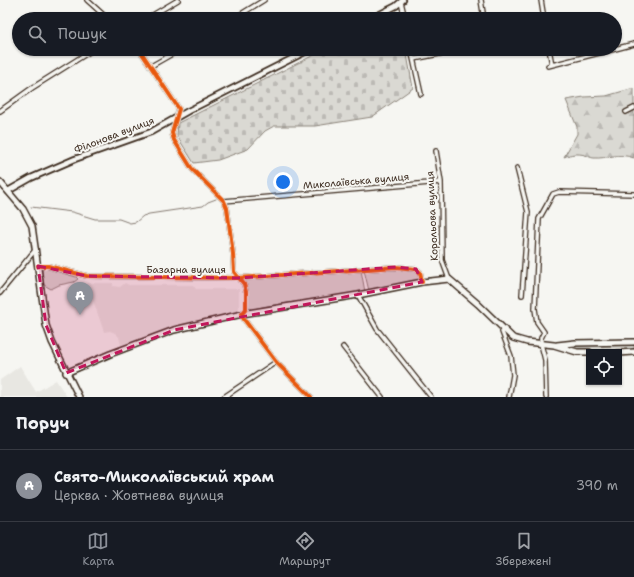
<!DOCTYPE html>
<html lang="uk">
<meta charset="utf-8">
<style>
body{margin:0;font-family:"Shantell Sans",sans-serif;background:#20242c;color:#f1f3f6}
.controls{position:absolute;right:12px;bottom:12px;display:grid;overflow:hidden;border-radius:0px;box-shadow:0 1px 3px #0004}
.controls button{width:36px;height:36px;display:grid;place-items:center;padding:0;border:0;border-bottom:1px solid #363941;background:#171b24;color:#f1f3f6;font:20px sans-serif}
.you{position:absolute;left:283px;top:182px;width:14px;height:14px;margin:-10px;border:3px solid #fff;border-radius:50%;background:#1a73e8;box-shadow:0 0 0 6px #1a73e833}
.badge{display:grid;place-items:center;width:26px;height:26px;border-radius:50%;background:#8c9099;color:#fff;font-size:13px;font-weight:700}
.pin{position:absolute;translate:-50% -33px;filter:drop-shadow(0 1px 2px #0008)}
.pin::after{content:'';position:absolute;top:21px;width:14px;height:12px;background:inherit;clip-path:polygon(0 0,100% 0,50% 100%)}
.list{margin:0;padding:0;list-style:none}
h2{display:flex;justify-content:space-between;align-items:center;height:52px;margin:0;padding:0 16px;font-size:17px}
h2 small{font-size:13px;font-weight:400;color:#9ea1a6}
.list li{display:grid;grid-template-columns:26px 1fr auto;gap:12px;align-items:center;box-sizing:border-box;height:72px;padding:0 16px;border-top:1px solid #363941}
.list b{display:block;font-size:15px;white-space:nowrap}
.list p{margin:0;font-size:13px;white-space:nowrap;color:#9ea1a6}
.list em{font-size:13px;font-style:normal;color:#9ea1a6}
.icon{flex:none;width:22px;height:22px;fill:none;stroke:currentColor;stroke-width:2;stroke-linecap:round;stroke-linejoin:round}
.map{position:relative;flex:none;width:634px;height:397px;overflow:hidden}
.search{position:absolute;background:#171b24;box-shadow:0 1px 3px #0004;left:12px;right:12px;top:12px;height:44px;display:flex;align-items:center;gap:10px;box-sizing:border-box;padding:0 14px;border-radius:22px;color:#9ea1a6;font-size:15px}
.sheet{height:124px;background:#171b24}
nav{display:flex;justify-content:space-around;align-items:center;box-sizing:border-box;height:56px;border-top:1px solid #363941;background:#171b24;font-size:11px;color:#9ea1a6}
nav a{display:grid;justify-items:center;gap:2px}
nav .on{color:#8c9099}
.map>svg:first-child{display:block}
.built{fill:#e8e7e2}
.green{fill:#dad9d3;stroke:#8a8278}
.forest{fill:url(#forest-firs);stroke:#8a8278}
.cemetery{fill:url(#cemetery-stones);stroke:#8a8278}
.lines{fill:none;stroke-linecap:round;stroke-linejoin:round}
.stream{stroke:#857a71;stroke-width:1}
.minor-casing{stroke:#3b2a1e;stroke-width:6}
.tertiary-casing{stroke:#3b2a1e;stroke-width:8}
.secondary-casing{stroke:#3b2a1e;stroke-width:8}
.minor{stroke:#f6f6f2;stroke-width:3.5}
.tertiary{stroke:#f6f6f2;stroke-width:4.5}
.secondary{stroke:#f6f6f2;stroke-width:5}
.cycleway-casing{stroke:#f6f6f2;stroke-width:6}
.cycleway{stroke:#e8590c;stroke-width:4}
.marked{fill:#c2185b;fill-opacity:0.2;stroke:#c2185b;stroke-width:3;stroke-dasharray:8 5;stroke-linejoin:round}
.labels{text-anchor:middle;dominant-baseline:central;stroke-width:4;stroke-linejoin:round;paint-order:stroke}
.street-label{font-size:10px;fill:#3b2a1e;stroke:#f6f6f2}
</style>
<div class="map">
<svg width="634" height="397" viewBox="0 0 634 397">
<defs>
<pattern id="forest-firs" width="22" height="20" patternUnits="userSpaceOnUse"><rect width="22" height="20" fill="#dad9d3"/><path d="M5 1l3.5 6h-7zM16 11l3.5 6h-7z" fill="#bcbab5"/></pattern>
<pattern id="cemetery-stones" width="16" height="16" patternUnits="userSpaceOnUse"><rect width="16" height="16" fill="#dad9d3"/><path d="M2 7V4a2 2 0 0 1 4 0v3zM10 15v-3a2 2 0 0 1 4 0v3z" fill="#bcbab5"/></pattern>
</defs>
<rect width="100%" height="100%" fill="#f6f6f2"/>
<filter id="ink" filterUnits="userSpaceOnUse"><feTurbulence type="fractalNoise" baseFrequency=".025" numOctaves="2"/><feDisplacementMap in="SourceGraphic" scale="8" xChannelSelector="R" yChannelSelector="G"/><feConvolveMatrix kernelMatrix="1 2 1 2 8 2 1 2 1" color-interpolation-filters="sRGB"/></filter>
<g filter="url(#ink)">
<path class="built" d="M 87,283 L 113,283 L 113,286 L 120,287 L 125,283 L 129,285 L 193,285 L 196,289 L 239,289 L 239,311 L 172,327 L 121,345 L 119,337 L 115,333 L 110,331 L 104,332 Z
M 20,366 L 36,392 L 56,380 L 67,397 L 0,397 L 0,380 Z"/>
<path class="green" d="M 45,268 L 76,277 L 78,279 L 74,282 L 59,285 L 51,289 L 44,285 L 42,270 Z
M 378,269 L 416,271 L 419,274 L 420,281 L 369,291 L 364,270 Z
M 361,270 L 365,292 L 267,306 L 249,310 L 247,289 L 243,279 Z
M 634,344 L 634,350 L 581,350 L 574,349 L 572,346 Z"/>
<path class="forest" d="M 634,88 L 634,158 C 618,152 607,159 594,158 C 591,158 588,156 585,155 C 577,153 571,154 564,157 L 577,134 L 577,127 L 566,100 L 584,97 L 606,96 Z"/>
<path class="cemetery" d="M 326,49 L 406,49 L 413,88 L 372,117 L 315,126 L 274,126 L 265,131 L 248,149 L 218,160 L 194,163 L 177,136 L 178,123 Z"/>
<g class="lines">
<path class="stream" d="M 31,207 L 72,212 L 95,219 L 119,219 L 130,223 L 136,222 L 143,216 L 149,214 L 203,206 L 208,202 L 216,199"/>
<g class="minor-casing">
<path id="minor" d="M 87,0 L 108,19
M 481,0 L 484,19
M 541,0 L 544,19
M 401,2 L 405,19
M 146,19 L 178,0
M 233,19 L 264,0
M 139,49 L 179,109 L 172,133 L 174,140 L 192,169 L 224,201 L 227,208 L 233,254 L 234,272 L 244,284 L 246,292 L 246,309 L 242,314 L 243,318 L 276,362 L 311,397
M 411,49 L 421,94
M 549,49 L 552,65
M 615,49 L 634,44
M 414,59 L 464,49
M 151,66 L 181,49
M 548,66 L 615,49
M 0,111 L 32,88 L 94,49
M 626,112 L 634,108
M 436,151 L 441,182 L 442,260 L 449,279
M 517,168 L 528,212 L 522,295
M 224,201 L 441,182
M 38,266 L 48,266 L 87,276 L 238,278 L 396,267 L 416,269 L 420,272 L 422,282
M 0,293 L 36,249
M 358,295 L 377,329 L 431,397
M 504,330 L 502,332 L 511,356 L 513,375 L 509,397
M 343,347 L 382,397
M 224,397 L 276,362
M 546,397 L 545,360 L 541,344 L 541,338 L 544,332 L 537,322 L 535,309 L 539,219 L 553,194 L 559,192 L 634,194"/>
</g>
<g class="tertiary-casing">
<path id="tertiary" d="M 370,19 L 396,6 L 403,0
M 8,191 L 31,178 L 75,159 L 151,132 L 188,111 L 311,49"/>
</g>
<g class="secondary-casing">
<path id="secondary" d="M 0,182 L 23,209 L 32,226 L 46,325 L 52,342 L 79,397
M 557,345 L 575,343 L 634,342
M 619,353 L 634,352
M 66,373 L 110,354 L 174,330 L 242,314 L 358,295 L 422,282 L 449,279 L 478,304 L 513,338 L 527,342 L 554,345 L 577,352 L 589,352"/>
</g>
<use href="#minor" class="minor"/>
<use href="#tertiary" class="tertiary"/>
<use href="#secondary" class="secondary"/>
<g class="cycleway-casing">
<path id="cycleway" d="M 139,49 L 179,109 L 172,133 L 174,140 L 192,169 L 224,201 L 227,208 L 233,254 L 234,272 L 244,284 L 246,292 L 246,309 L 242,314 L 243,318 L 276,362 L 311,397
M 38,266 L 48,266 L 87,276 L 238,278 L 396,267 L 416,269 L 420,272 L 422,282"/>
</g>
<use href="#cycleway" class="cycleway"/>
</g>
</g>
<path class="marked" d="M 38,266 L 87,276 L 238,278 L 396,267 L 416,269 L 422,282 L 174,330 L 66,373 L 46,325 Z"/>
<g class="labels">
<g class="street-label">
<text transform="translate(114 135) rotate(-21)">Філонова вулиця</text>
<text transform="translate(356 181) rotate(-5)">Миколаївська вулиця</text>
<text transform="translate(432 216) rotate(-93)">Корольова вулиця</text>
<text x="186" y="269">Базарна вулиця</text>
</g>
</g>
</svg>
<div class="controls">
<button><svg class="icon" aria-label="locate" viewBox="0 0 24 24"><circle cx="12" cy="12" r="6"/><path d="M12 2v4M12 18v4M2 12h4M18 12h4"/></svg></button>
</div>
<div class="you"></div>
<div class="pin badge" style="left:80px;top:315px">A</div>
<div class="search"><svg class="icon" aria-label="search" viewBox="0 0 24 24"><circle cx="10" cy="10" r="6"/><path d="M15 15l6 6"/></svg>Пошук</div>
</div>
<section class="sheet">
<h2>Поруч<small></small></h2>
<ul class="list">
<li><span class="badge">A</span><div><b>Свято-Миколаївський храм</b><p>Церква · Жовтнева вулиця</p></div><em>390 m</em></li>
</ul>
</section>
<nav>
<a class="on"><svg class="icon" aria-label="map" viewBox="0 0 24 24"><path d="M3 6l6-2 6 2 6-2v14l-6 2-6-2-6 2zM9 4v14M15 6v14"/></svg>Карта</a>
<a><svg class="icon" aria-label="directions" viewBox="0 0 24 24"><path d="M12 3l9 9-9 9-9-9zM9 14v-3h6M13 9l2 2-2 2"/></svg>Маршрут</a>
<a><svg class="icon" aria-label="saved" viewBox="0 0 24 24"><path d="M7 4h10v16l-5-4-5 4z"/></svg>Збережені</a>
</nav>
